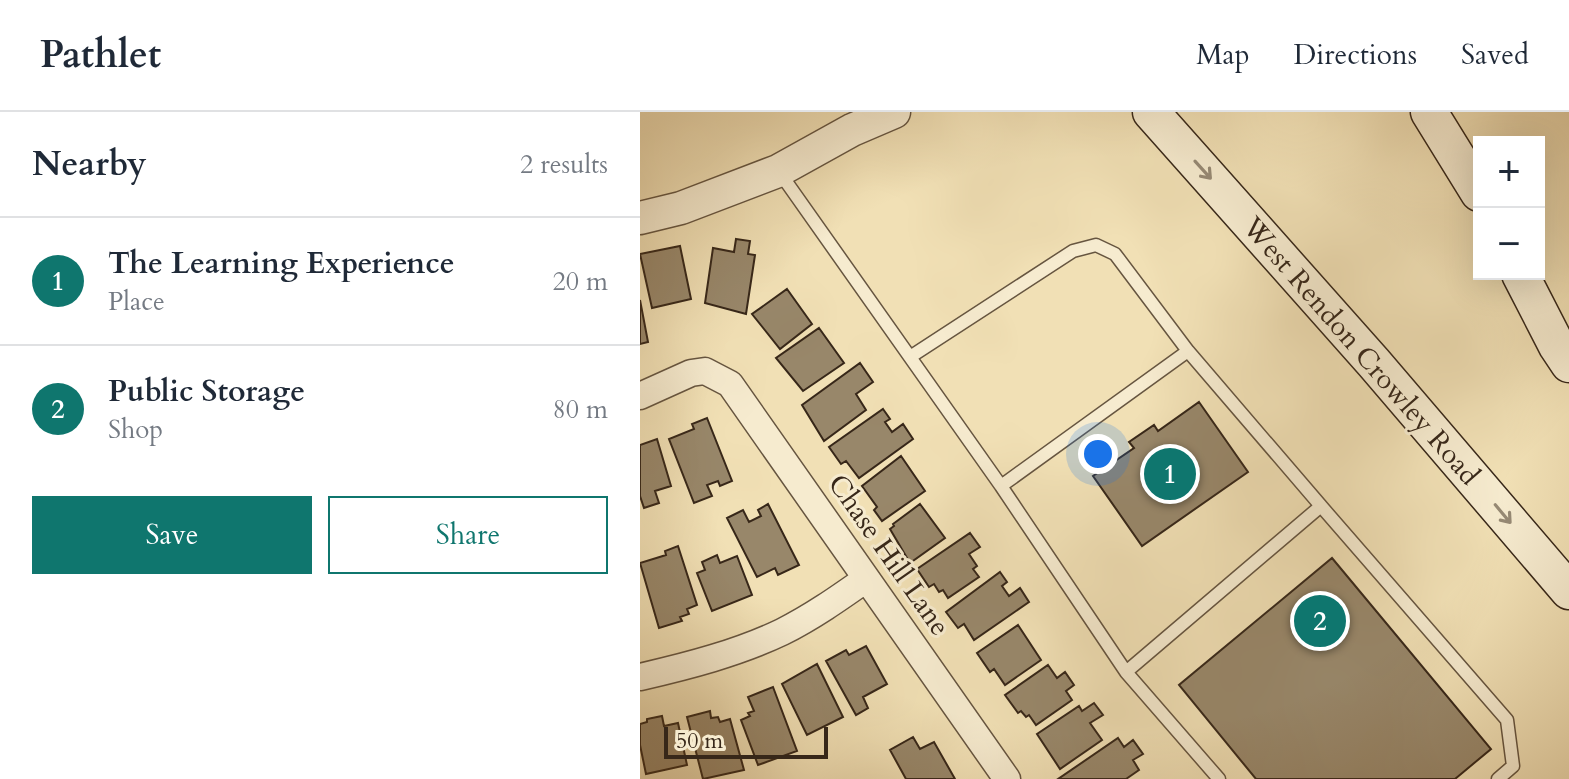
<!DOCTYPE html>
<meta charset="utf-8">
<style>
body{margin:0;font-family:Cardo,serif;background:#f6f6f7;color:#1f2937}
.controls{position:absolute;right:24px;top:24px;display:grid;overflow:hidden;border-radius:0px;box-shadow:0 8px 32px #0002}
.controls button{width:72px;height:72px;display:grid;place-items:center;padding:0;border:0;border-bottom:2px solid #e0e1e3;background:#fff;color:#1f2937;font:40px sans-serif}
.scale{position:absolute;left:24px;bottom:20px;width:164px;box-sizing:border-box;padding-left:8px;border:4px solid #372719;border-top:0;font-size:22px;line-height:28px;white-space:nowrap;color:#372719;-webkit-text-stroke:6px #f6ebcf;paint-order:stroke}
.you{position:absolute;left:458px;top:342px;width:28px;height:28px;margin:-20px;border:6px solid #fff;border-radius:50%;background:#1a73e8;box-shadow:0 0 0 12px #1a73e833}
.badge{display:grid;place-items:center;width:52px;height:52px;border-radius:50%;background:#0f766e;color:#fff;font-size:26px;font-weight:700}
.pin{position:absolute;translate:-50% -50%;border:4px solid #fff;box-shadow:0 2px 8px #0006}
.list{margin:0;padding:0;list-style:none}
h2{display:flex;justify-content:space-between;align-items:center;height:104px;margin:0;padding:0 32px;font-size:34px}
h2 small{font-size:26px;font-weight:400;color:#747a83}
.list li{display:grid;grid-template-columns:52px 1fr auto;gap:24px;align-items:center;box-sizing:border-box;height:128px;padding:0 32px;border-top:2px solid #e0e1e3}
.list b{display:block;font-size:30px;white-space:nowrap}
.list p{margin:0;font-size:26px;white-space:nowrap;color:#747a83}
.list em{font-size:26px;font-style:normal;color:#747a83}
.actions{display:flex;gap:16px;padding:24px 32px}
.actions a{flex:1;padding:18px 0;border:2px solid #0f766e;border-radius:0px;text-align:center;font-size:28px;color:#0f766e}
.actions .main{background:#0f766e;color:#fff}
.map{position:relative;flex:none;width:929px;height:667px;overflow:hidden}
header{display:flex;align-items:center;gap:48px;box-sizing:border-box;height:112px;padding:0 40px;background:#fff;border-bottom:2px solid #e0e1e3}
header strong{font-size:38px}
nav{display:flex;gap:44px;margin-inline-start:auto;font-size:28px}
main{display:flex}
aside{flex:1;background:#fff}
.map>svg:first-child{display:block}
.building{fill:#98876a;stroke:#372719;stroke-width:2}
.lines{fill:none;stroke-linecap:round;stroke-linejoin:round}
.service-casing{stroke:#665540;stroke-width:15}
.minor-casing{stroke:#665540;stroke-width:29}
.tertiary-casing{stroke:#665540;stroke-width:35}
.secondary-casing{stroke:#372719;stroke-width:39}
.service{stroke:#f6ebcf;stroke-width:12}
.minor{stroke:#f6ebcf;stroke-width:26}
.tertiary{stroke:#f6ebcf;stroke-width:32}
.secondary{stroke:#f6ebcf;stroke-width:36}
.oneway{stroke:#968974}
.labels{text-anchor:middle;dominant-baseline:central;stroke-width:6;stroke-linejoin:round;paint-order:stroke}
.street-label{font-size:28px;fill:#372719;stroke:#f6ebcf}
</style>
<header>
<strong>Pathlet</strong>
<nav><a>Map</a><a>Directions</a><a>Saved</a></nav>
</header>
<main>
<aside>
<h2>Nearby<small>2 results</small></h2>
<ul class="list">
<li><span class="badge">1</span><div><b>The Learning Experience</b><p>Place</p></div><em>20 m</em></li>
<li><span class="badge">2</span><div><b>Public Storage</b><p>Shop</p></div><em>80 m</em></li>
</ul>
<div class="actions"><a class="main">Save</a><a>Share</a></div>
</aside>
<div class="map">
<svg width="929" height="667" viewBox="0 0 929 667">
<rect width="100%" height="100%" fill="#f1e0b5"/>
<filter id="stains"><feTurbulence type="fractalNoise" baseFrequency=".0025" numOctaves="4"/><feColorMatrix values="0 0 0 0 .2 0 0 0 0 .09 0 0 0 0 .02 0 0 0 .5 -.17"/></filter>
<radialGradient id="worn" r=".72"><stop offset=".6" stop-color="#630" stop-opacity="0"/><stop offset="1" stop-color="#630" stop-opacity=".3"/></radialGradient>
<path class="building" d="M 96,127 L 110,129 L 108,142 L 115,143 L 106,202 L 65,191 L 73,136 L 94,140 Z
M 40,134 L 51,187 L 12,196 L 0,142 Z
M 147,177 L 172,212 L 140,237 L 112,202 Z
M 0,188 L 8,230 L 0,232 Z
M 179,216 L 204,251 L 163,279 L 136,246 Z
M 220,251 L 233,270 L 216,282 L 226,298 L 184,329 L 162,293 Z
M 559,290 L 608,360 L 502,434 L 453,364 L 494,336 L 489,330 L 514,313 L 518,319 Z
M 243,297 L 250,307 L 245,310 L 252,320 L 263,312 L 273,327 L 219,366 L 206,349 L 201,352 L 189,335 Z
M 67,306 L 92,369 L 80,374 L 78,369 L 67,373 L 72,384 L 54,391 L 29,327 L 54,317 L 52,312 Z
M 17,327 L 31,374 L 15,379 L 19,391 L 4,396 L 0,384 L 0,333 Z
M 261,344 L 285,379 L 242,409 L 234,398 L 237,395 L 222,374 Z
M 128,392 L 159,453 L 138,463 L 135,456 L 117,465 L 87,406 L 103,398 L 109,410 L 121,404 L 118,398 Z
M 280,392 L 305,426 L 270,451 L 250,417 L 254,414 L 253,412 Z
M 330,421 L 340,435 L 329,442 L 337,454 L 333,457 L 339,465 L 308,486 L 303,478 L 299,480 L 294,472 L 289,475 L 277,457 Z
M 38,434 L 57,493 L 47,497 L 49,502 L 40,505 L 42,509 L 19,516 L 0,451 L 26,443 L 25,439 Z
M 77,443 L 80,451 L 97,444 L 112,483 L 72,499 L 57,461 L 65,458 L 62,450 Z
M 692,446 L 851,637 L 815,667 L 616,667 L 539,573 Z
M 360,460 L 367,470 L 362,474 L 369,484 L 380,476 L 389,490 L 334,528 L 324,512 L 318,516 L 306,500 Z
M 378,513 L 401,548 L 365,573 L 354,557 L 350,560 L 337,541 Z
M 226,534 L 247,572 L 223,585 L 228,596 L 216,603 L 186,549 L 206,538 L 209,543 Z
M 177,552 L 203,605 L 167,623 L 142,572 Z
M 408,553 L 417,566 L 425,560 L 434,573 L 426,579 L 432,588 L 396,613 L 389,603 L 386,605 L 381,599 L 378,601 L 365,583 Z
M 133,575 L 157,639 L 118,653 L 101,608 L 110,604 L 108,601 L 114,599 L 108,585 Z
M 454,591 L 463,603 L 450,611 L 462,628 L 420,657 L 397,622 L 439,594 L 442,599 Z
M 70,599 L 71,606 L 78,605 L 80,610 L 90,607 L 104,658 L 63,667 L 47,605 Z
M 22,604 L 24,614 L 38,611 L 47,653 L 6,662 L 0,633 L 0,612 L 7,610 L 7,607 Z
M 273,625 L 280,637 L 294,630 L 315,667 L 266,667 L 250,638 Z
M 478,626 L 484,635 L 493,628 L 503,642 L 493,648 L 499,658 L 486,667 L 418,667 Z"/>
<g class="lines">
<g class="service-casing">
<path id="service" d="M 140,61 L 361,374 L 486,560 L 579,667
M 270,245 L 433,139 L 456,133 L 475,142 L 548,239
M 361,374 L 548,239 L 681,394
M 486,560 L 681,394 L 867,608 L 873,654 L 858,667"/>
</g>
<g class="minor-casing">
<path id="minor" d="M 0,284 L 51,261 L 65,259 L 90,272 L 367,667
M 0,565 C 48,554 98,541 142,520 C 172,505 199,486 226,467"/>
</g>
<g class="tertiary-casing">
<path id="tertiary" d="M 0,106 L 41,96 L 138,59 L 212,18 L 254,0"/>
</g>
<g class="secondary-casing">
<path id="secondary" d="M 511,0 L 734,251 L 929,479
M 789,0 L 839,81
M 880,162 L 917,234 L 929,252"/>
</g>
<use href="#service" class="service"/>
<use href="#minor" class="minor"/>
<use href="#tertiary" class="tertiary"/>
<use href="#secondary" class="secondary"/>
</g>
<defs><path id="oneway-shaft" d="M-6 0H5M1.5-3L5.5 0L1.5 3" fill="none" stroke-width="1.6" stroke-linecap="round" stroke-linejoin="round" transform="scale(2)"/></defs>
<g class="oneway">
<use href="#oneway-shaft" transform="translate(563 58) rotate(48)"/>
<use href="#oneway-shaft" transform="translate(863 402) rotate(50)"/>
</g>
<g class="labels">
<g class="street-label">
<text transform="translate(721 239) rotate(49)">West Rendon Crowley Road</text>
<text transform="translate(249 443) rotate(55)">Chase Hill Lane</text>
</g>
</g>
<rect width="100%" height="100%" filter="url(#stains)"/>
<rect width="100%" height="100%" fill="url(#worn)"/>
</svg>
<div class="controls">
<button>+</button>
<button>−</button>
</div>
<div class="scale">50 m</div>
<div class="you"></div>
<div class="pin badge" style="left:530px;top:362px">1</div>
<div class="pin badge" style="left:680px;top:509px">2</div>
</div>
</main>
